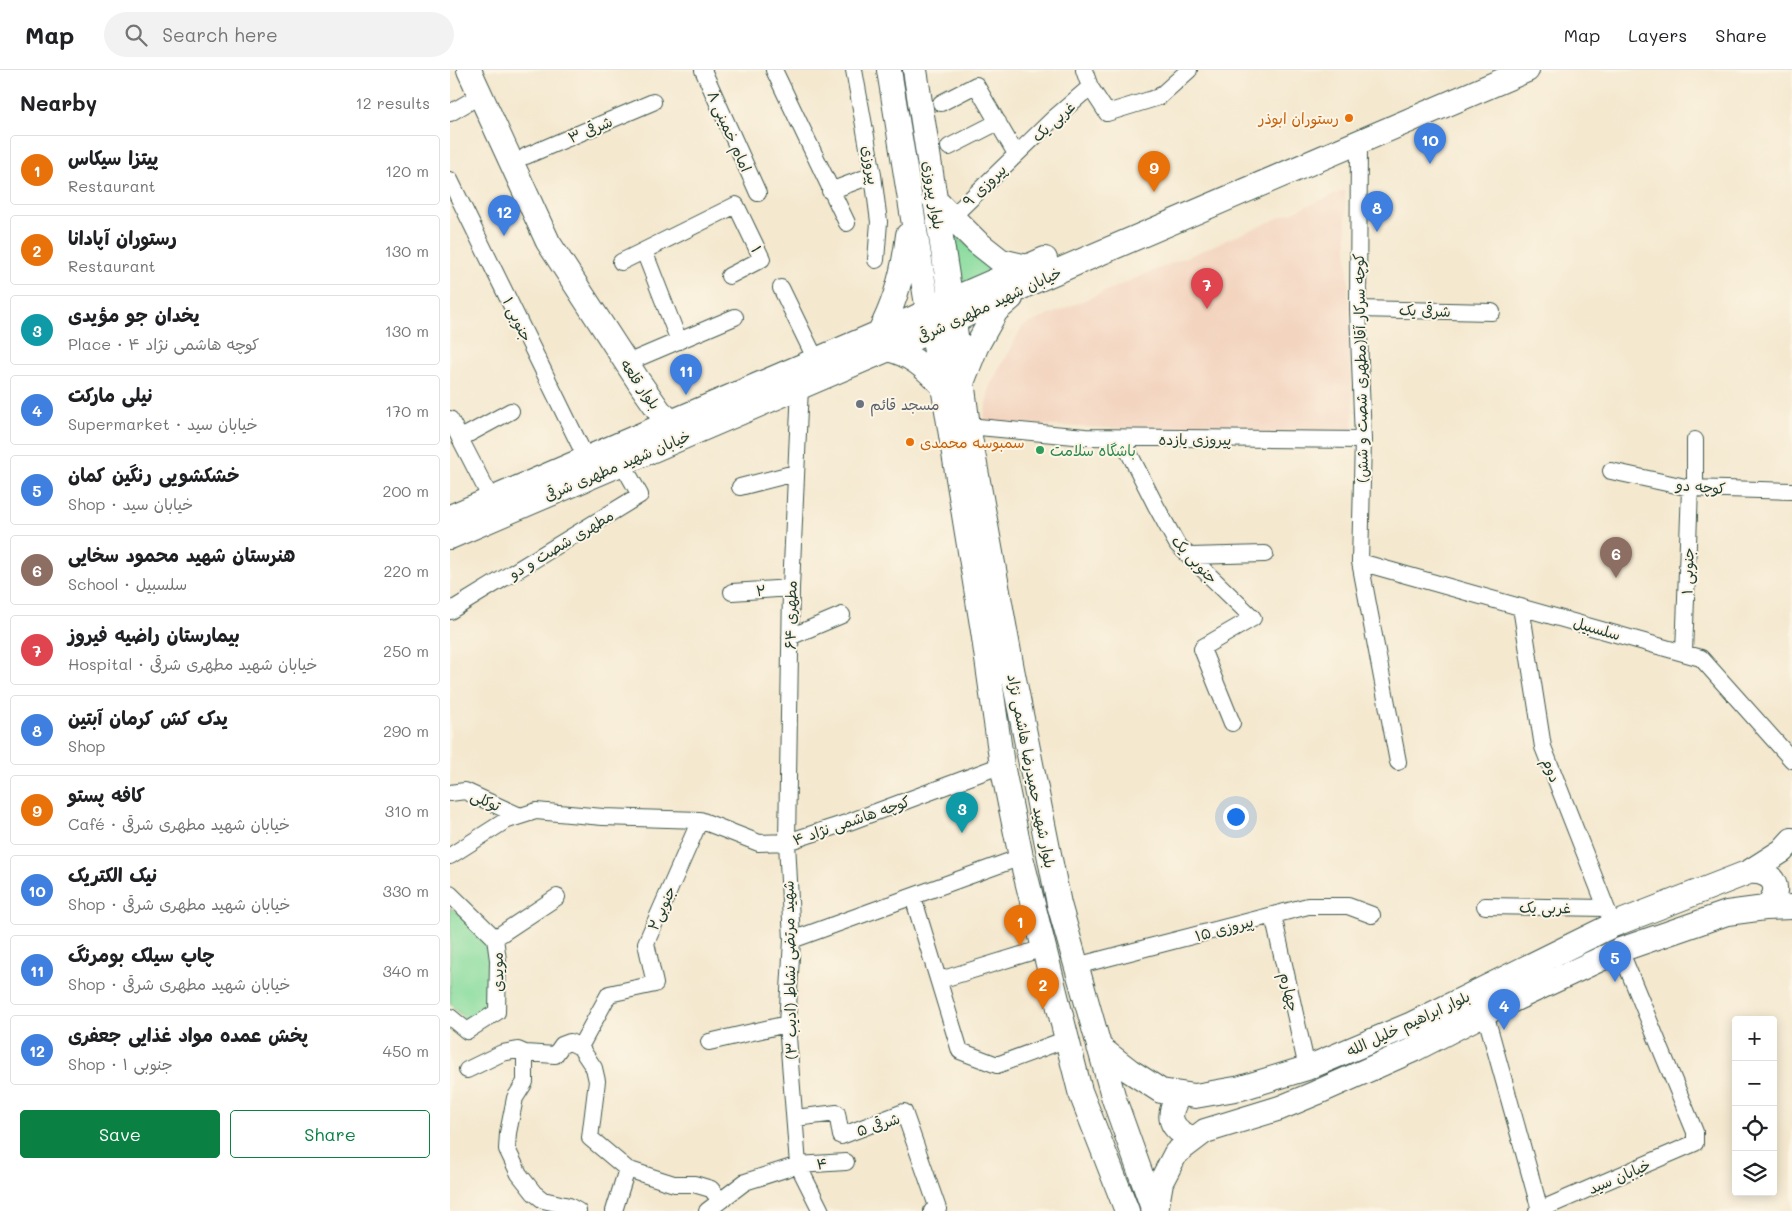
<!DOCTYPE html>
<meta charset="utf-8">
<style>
body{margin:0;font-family:Mali,"Playpen Sans Arabic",sans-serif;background:#f2f2f2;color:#202124}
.controls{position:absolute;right:15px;bottom:15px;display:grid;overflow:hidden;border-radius:5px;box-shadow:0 2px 12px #0003}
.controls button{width:45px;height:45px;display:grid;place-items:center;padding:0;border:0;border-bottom:1px solid #e0e0e0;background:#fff;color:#202124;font:25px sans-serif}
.you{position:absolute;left:785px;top:746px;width:18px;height:18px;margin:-12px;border:4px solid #fff;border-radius:50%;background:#1a73e8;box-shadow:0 0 0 8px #1a73e833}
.badge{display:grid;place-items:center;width:32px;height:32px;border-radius:50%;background:#0b8043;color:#fff;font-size:16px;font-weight:700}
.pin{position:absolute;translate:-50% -41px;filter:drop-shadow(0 1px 2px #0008)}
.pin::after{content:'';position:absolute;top:26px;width:18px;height:15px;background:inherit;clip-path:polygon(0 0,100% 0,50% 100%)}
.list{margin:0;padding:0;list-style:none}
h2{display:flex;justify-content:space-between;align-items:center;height:65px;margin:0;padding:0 20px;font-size:21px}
h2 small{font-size:16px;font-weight:400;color:#757577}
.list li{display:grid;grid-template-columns:32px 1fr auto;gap:15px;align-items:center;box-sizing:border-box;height:70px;margin:0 10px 10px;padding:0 10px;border:1px solid #e0e0e0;border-radius:5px}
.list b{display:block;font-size:19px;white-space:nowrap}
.list p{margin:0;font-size:16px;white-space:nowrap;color:#757577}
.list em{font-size:16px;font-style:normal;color:#757577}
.actions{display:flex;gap:10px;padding:15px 20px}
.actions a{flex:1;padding:11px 0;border:1px solid #0b8043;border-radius:5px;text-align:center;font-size:18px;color:#0b8043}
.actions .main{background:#0b8043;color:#fff}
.icon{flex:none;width:28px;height:28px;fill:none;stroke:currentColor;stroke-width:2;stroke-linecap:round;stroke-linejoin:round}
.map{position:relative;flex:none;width:1342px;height:1141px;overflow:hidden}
header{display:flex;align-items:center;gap:30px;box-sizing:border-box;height:70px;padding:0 25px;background:#fff;border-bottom:1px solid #e0e0e0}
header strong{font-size:24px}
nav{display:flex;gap:28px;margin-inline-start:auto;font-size:18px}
.search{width:350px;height:45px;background:#f2f2f2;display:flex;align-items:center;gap:12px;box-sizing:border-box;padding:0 18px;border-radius:28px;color:#757577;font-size:19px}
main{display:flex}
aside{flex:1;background:#fff}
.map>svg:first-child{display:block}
.built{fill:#f3d4bf}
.green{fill:#88dc9e;stroke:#548c69}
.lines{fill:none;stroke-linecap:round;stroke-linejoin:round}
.street-casing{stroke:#3f574b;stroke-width:18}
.secondary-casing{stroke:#3f574b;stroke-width:26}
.street{stroke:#fff;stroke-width:16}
.secondary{stroke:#fff;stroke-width:24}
.food-dot{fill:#e8710a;stroke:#fcf5e5;stroke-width:2}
.worship-dot{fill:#6b7280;stroke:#fcf5e5;stroke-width:2}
.leisure-dot{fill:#2e9e5b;stroke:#fcf5e5;stroke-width:2}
.labels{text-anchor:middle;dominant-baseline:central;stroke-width:4;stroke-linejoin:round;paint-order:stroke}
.food-label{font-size:15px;fill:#c56008;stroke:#fcf5e5;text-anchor:end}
.street-label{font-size:15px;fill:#1f3d34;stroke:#fcf5e5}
.worship-label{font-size:15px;fill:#5b616d;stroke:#fcf5e5;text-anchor:start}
.leisure-label{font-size:15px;fill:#27864d;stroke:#fcf5e5;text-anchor:start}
</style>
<header>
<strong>Map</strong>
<div class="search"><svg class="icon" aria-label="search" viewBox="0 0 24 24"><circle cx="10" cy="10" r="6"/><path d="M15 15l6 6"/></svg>Search here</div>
<nav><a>Map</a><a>Layers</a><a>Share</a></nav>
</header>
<main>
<aside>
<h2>Nearby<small>12 results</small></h2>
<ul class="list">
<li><span class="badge" style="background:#e8710a">1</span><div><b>پیتزا سیکاس</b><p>Restaurant</p></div><em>120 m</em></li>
<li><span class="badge" style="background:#e8710a">2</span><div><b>رستوران آپادانا</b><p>Restaurant</p></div><em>130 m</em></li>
<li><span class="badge" style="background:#0f9aa8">3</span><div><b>یخدان جو مؤیدی</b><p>Place · کوچه هاشمی نژاد ۴</p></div><em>130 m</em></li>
<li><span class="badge" style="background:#3f7fe0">4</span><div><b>نیلی مارکت</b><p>Supermarket · خیابان سید</p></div><em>170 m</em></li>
<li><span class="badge" style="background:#3f7fe0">5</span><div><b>خشکشویی رنگین کمان</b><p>Shop · خیابان سید</p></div><em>200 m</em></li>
<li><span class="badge" style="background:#8d6e63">6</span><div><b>هنرستان شهید محمود سخایی</b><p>School · سلسبیل</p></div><em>220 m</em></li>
<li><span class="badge" style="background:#e0444e">7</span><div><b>بیمارستان راضیه فیروز</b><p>Hospital · خیابان شهید مطهری شرقی</p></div><em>250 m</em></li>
<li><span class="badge" style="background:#3f7fe0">8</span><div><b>یدک کش کرمان آبتین</b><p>Shop</p></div><em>290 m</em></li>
<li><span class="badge" style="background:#e8710a">9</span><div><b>کافه پستو</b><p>Café · خیابان شهید مطهری شرقی</p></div><em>310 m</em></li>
<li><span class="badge" style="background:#3f7fe0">10</span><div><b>نیک الکتریک</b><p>Shop · خیابان شهید مطهری شرقی</p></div><em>330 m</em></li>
<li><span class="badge" style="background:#3f7fe0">11</span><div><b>چاپ سیلک بومرنگ</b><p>Shop · خیابان شهید مطهری شرقی</p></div><em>340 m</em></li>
<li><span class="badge" style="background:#3f7fe0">12</span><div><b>پخش عمده مواد غذایی جعفری</b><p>Shop · ۱ جنوبی</p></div><em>450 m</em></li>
</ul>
<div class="actions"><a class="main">Save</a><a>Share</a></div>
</aside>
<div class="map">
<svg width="1342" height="1141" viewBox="0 0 1342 1141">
<rect width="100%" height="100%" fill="#fcf5e5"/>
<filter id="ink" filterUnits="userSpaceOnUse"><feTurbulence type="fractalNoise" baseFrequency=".02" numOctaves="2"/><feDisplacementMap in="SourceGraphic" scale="10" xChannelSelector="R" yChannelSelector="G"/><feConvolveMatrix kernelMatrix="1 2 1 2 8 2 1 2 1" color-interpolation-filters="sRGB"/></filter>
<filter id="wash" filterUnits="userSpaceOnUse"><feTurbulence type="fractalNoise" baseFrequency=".0096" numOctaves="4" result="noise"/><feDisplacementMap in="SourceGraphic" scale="20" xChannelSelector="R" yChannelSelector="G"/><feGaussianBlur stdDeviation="1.12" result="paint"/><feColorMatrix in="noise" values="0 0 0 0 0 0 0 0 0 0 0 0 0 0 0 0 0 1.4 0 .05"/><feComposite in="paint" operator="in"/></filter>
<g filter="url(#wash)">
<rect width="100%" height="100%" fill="#f4e8cf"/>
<path class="built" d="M 895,120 L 904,368 L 533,353 L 540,315 L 573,256 Z"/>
<path class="green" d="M 498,160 L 549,200 L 508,220 Z
M 0,837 L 29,861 L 43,886 L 37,940 L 19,953 L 0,934 Z"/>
</g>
<g filter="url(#ink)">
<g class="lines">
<g class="street-casing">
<path id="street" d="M 253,0 L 308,123
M 324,0 L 397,153
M 404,0 L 423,105 L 429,152 L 426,190
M 634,0 L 640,17 L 657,43 L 709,27 L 739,0
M 491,33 L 526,15 L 566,84
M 0,43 L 31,25
M 909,73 L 908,239 L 913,370 L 910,492 L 948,692
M 499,77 L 548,52
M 76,86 L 203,32
M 0,110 L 136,388
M 380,121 L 423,105
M 503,146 L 604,48 L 640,17
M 194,181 L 229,271
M 171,192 L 286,135 L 312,189 L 279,206
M 331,218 L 366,290
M 908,239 L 1042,242
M 186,289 L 285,247
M 350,317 L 341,518 L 337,772 L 342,870 L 337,954 L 348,1095 L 371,1141
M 0,349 L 37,421
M 518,356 L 635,367 L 913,370
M 11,368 L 61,341
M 672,369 L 706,436 L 727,474 L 803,548 L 753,577 L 752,579 L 782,653
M 1245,370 L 1245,418
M 1161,401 L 1240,418 L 1342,421
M 290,417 L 345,403
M 740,486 L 815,484
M 910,492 L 1251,588 L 1342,690
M 282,522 L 341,518
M 1071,537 L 1093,677 L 1163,855
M 0,541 L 190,425 L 172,393
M 340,567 L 392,545
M 1234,583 L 1240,418
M 0,723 L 15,721 L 70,746
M 0,786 L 55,751 L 86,741 L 153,747 L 250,750 L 309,773 L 337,772 L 399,752 L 552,695
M 0,824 L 45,868 L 48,890 L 47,942 L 17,961 L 0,947
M 463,827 L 510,981 L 547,995 L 617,969
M 1035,836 L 1156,838
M 823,845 L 857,998
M 45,868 L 107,827
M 342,870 L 571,787
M 626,896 L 858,836 L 898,836 L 922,845
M 490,910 L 594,878
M 1035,943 L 1090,1140
M 259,972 L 337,954
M 130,977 L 159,924 L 205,914 L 196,873 L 250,750
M 75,983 L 75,1012 L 65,1028 L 58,1063 L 57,1079 L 69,1104 L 84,1123 L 93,1130 L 119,1136 L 128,1141
M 17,1000 L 52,983 L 68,980 L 75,983 L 105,985 L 112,975 L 120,972 L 130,977 L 144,998 L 147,1011 L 140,1068 L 177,1099 L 224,1114 L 244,1114 L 261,1119 L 270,1130
M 345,1048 L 387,1043 L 391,1066 L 454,1042 L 488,1139 L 482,1141
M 164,1141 L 177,1099
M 257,1141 L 295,1112 L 348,1095 L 396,1092
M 1087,1141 L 1245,1073 L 1245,1062 L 1170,880"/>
</g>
<g class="secondary-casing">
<path id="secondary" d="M 19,0 L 98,172 L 189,312 L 210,342 L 222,352
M 439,0 L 478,241 L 493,316 L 533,561 L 552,695 L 571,787 L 630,1021 L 677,1141
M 465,0 L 504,251 L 518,356 L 562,599 L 609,834 L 664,1029 L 704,1141
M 484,129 L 527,172 L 551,191 L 577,197
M 429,263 C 446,232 454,200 458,165
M 438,279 C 463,285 476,299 493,316
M 513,310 L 526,277 L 546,241 L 561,228
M 0,447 L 464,248 L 501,230 L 595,189
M 0,467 L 504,251 L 580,213 L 1077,0
M 1299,802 C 1325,800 1334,821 1315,838
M 649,977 L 680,1001 L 711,1021 L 745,1026 L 791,1018 L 857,998 L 962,954 L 1163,855 L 1299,802 L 1332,781 L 1342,770
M 730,1024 C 715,1046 719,1059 744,1069
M 706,1141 L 711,1112 L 726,1083 L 755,1061 L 830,1038 L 866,1023 L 965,979 L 1035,943 L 1170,880 L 1277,843 L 1315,838 L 1342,837"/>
</g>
<use href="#street" class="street"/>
<use href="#secondary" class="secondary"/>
</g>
</g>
<g class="food-dot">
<circle cx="899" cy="48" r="5"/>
<circle cx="460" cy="372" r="5"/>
</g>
<circle class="worship-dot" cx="410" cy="334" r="5"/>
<circle class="leisure-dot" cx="590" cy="380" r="5"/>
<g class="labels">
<g class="food-label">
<text x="889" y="48">رستوران ابوذر</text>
<text x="470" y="372" text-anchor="start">سمبوسه محمدی</text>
</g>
<g class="street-label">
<text transform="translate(603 51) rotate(-42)">غربی یک</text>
<text transform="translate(140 59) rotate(-23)">۳ شرقی</text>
<text transform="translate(280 61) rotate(66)">امام خمینی ۸</text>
<text transform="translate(421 95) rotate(81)">پیروزی</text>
<text transform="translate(534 115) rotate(-44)">پیروزی ۹</text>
<text transform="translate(484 125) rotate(81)">بلوار پیروزی</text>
<text transform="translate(307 179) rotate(65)">۱</text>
<text transform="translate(539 234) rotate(-25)">خیابان شهید مطهری شرقی</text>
<text transform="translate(975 240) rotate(2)">شرقی یک</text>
<text transform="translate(68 249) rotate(64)">۱ جنوبی</text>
<text transform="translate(910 298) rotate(-91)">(مطهری شصت و شش)کوچه سرکار آقا</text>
<text transform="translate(191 314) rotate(55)">بلوار قلعه</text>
<text x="745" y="369">پیروزی یازده</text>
<text transform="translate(167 395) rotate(-23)">خیابان شهید مطهری شرقی</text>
<text transform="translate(1251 416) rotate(5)">کوچه دو</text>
<text transform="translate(111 474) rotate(-31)">مطهری شصت و دو</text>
<text transform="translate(745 489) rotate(47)">جنوبی یک</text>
<text transform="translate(1237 501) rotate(-88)">جنوبی ۱</text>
<text transform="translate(311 520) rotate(-4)">۲</text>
<text transform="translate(340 545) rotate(-89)">مطهری ۶۴</text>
<text transform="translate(1147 558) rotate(16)">سلسبیل</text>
<text transform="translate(1102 700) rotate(69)">دوم</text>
<text transform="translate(582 701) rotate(79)">بلوار شهید حمیدرضا هاشمی نژاد</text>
<text transform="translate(36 730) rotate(24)">توکلی</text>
<text transform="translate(401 750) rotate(-19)">کوچه هاشمی نژاد ۴</text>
<text transform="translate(1095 837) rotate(1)">غربی یک</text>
<text transform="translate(211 838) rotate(-66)">جنوبی۲</text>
<text transform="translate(774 858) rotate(-15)">پیروزی ۱۵</text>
<text transform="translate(339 900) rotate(-91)">شهید مرتضی نشاط (ادیب ۳)</text>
<text transform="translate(47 902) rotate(-91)">مویدی</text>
<text transform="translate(840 922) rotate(77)">چهارم</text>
<text transform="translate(958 953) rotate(-25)">بلوار ابراهیم خلیل الله</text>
<text transform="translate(428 1054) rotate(-18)">۵ شرقی</text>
<text transform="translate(372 1093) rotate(-4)">۴</text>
<text transform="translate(1169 1106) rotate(-23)">خیابان سید</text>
</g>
<g class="worship-label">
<text x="420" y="334">مسجد قائم</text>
</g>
<g class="leisure-label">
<text x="600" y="380">باشگاه سلامت</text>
</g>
</g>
</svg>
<div class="controls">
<button>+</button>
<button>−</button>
<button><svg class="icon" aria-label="locate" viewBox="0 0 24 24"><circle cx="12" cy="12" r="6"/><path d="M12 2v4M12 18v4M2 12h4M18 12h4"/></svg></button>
<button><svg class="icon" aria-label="layers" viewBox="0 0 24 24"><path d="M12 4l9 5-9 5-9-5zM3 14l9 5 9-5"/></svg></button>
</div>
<div class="you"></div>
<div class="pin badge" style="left:570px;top:876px;background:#e8710a">1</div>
<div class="pin badge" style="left:593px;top:939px;background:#e8710a">2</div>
<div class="pin badge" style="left:512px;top:763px;background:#0f9aa8">3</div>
<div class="pin badge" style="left:1054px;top:960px;background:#3f7fe0">4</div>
<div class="pin badge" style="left:1165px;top:912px;background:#3f7fe0">5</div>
<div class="pin badge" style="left:1166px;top:508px;background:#8d6e63">6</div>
<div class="pin badge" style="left:757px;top:239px;background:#e0444e">7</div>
<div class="pin badge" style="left:927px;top:162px;background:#3f7fe0">8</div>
<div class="pin badge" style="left:704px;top:122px;background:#e8710a">9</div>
<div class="pin badge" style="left:980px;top:94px;background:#3f7fe0">10</div>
<div class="pin badge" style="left:236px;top:325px;background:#3f7fe0">11</div>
<div class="pin badge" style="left:54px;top:166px;background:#3f7fe0">12</div>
</div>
</main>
